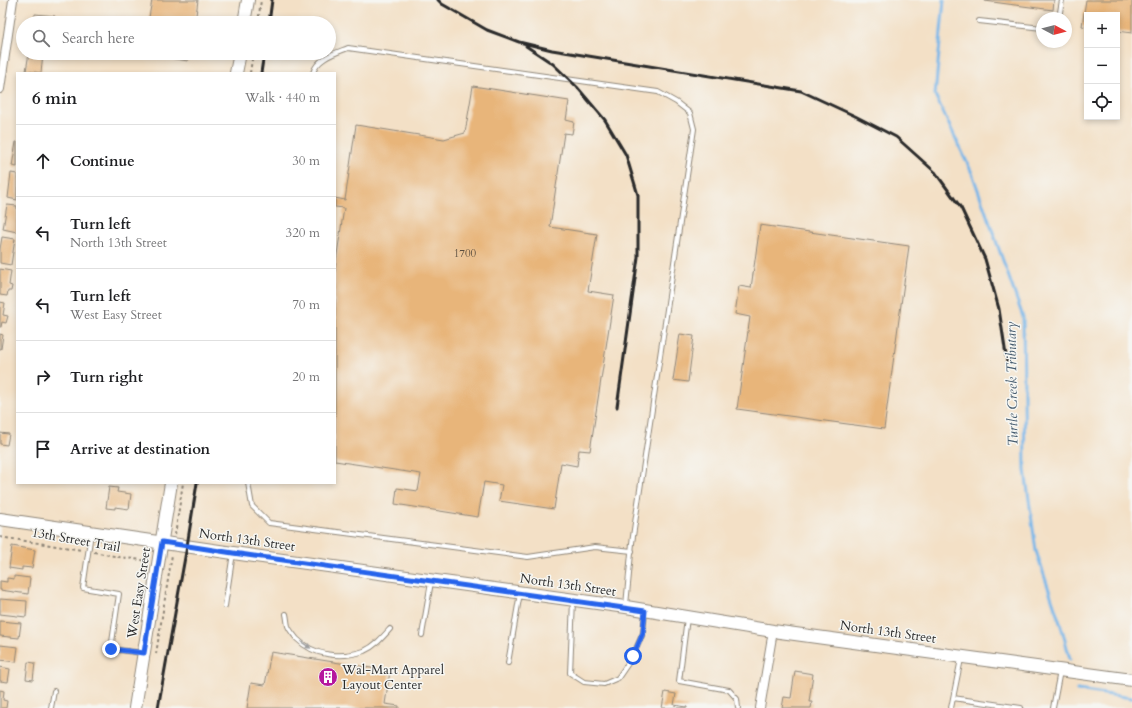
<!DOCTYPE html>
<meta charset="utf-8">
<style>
body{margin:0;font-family:Cardo,serif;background:#f2f2f2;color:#202124}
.controls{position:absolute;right:12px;top:12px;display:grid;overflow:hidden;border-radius:0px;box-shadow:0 2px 6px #0003}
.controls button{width:36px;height:36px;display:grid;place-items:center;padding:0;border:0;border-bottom:1px solid #e0e0e0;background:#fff;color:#202124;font:20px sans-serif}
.compass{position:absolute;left:1036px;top:12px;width:36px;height:36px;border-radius:50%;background:#fff;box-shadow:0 2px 6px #0003;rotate:97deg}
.stop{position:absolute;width:12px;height:12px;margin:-9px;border:3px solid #2563eb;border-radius:50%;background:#fff}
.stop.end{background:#2563eb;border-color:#fff;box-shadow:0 1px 4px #0008}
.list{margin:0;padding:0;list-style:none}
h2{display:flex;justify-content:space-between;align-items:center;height:52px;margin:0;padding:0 16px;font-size:17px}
h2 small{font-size:13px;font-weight:400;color:#757577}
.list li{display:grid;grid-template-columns:26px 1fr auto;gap:12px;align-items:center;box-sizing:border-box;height:72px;padding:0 16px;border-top:1px solid #e0e0e0}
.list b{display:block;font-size:15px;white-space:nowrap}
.list p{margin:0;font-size:13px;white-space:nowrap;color:#757577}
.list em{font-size:13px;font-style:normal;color:#757577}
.icon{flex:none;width:22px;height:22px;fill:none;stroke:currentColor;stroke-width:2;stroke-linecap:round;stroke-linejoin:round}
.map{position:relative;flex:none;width:1132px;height:708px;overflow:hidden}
.search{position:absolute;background:#fff;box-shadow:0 2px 6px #0003;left:16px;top:16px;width:320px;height:44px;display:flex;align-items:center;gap:10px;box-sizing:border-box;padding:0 14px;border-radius:22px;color:#757577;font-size:15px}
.panel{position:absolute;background:#fff;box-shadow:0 2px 6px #0003;left:16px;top:72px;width:320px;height:412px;border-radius:0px}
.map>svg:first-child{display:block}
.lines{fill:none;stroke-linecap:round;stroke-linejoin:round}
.stream{stroke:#74b5e9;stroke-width:3}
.building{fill:#e8b57a}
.lane-casing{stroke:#8f8678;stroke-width:6}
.street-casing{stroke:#8f8678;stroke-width:10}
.secondary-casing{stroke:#8f8678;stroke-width:14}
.path{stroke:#8f8678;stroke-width:2;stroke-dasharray:3 3;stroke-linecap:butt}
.lane{stroke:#fff;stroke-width:4}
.street{stroke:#fff;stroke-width:8}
.secondary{stroke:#fff;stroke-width:12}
.rail{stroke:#2b2b2b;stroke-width:3}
.oneway{fill:#a0a0a0}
.route{stroke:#2563eb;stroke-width:5}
.labels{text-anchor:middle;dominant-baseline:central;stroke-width:3;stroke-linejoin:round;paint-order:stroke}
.number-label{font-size:11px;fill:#5a4e3f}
.street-label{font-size:13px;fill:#2b2b2b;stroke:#f6f6f2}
.poi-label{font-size:13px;fill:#2b2b2b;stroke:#f6f6f2;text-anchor:start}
.water-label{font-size:14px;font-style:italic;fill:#455b6e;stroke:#f6f6f2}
</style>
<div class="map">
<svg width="1132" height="708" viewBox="0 0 1132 708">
<rect width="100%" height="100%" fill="#f6f6f2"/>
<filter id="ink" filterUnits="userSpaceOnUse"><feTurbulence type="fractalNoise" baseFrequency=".025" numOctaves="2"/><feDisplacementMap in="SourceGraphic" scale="8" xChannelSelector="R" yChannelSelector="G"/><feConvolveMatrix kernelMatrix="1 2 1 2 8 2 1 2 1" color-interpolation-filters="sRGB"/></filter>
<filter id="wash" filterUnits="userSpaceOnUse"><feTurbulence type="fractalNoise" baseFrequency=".012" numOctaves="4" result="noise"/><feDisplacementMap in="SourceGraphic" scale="16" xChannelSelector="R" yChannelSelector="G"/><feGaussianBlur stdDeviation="0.9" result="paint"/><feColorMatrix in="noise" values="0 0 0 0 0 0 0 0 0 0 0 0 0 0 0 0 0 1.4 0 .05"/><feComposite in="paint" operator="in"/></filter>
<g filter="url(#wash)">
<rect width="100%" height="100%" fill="#f3e0c6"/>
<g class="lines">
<path class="stream" d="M 944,0 L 935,95 L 972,173 L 1023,317 L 1025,470 L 1036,551 L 1062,629 L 1070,659
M 1077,690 L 1132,698"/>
</g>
<g id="blocks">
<path class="building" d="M 152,0 L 198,0 L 195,23 L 148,23 Z
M 985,0 L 1054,0 L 1053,10 L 985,1 Z
M 1086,0 L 1132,0 L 1132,33 L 1117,31 L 1117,15 L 1087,15 L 1087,27 L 1082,26 Z
M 35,14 L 55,16 L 54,23 L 34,23 Z
M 29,53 L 43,53 L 41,73 L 26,71 Z
M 152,53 L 189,53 L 188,61 L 151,55 Z
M 473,86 L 569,101 L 566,120 L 574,122 L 572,134 L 564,133 L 550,227 L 597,234 L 588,291 L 614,295 L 590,451 L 579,450 L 577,466 L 561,463 L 554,509 L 499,501 L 502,485 L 484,482 L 478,517 L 395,504 L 397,488 L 418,491 L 421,474 L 335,461 L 335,268 L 344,208 L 335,207 L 335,198 L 345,200 L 356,125 L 444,139 L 465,133 Z
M 16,142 L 17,142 L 17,167 L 12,166 Z
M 11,173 L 17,174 L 17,200 L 8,198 Z
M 7,205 L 17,206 L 17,232 L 3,229 Z
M 760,225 L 909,246 L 884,429 L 737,409 L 750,317 L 735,314 L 739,286 L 751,288 Z
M 2,237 L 15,239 L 11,265 L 0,263 L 0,249 Z
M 0,269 L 11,271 L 9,285 L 12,286 L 11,291 L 8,291 L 7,296 L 0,295 Z
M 0,302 L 5,303 L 3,315 L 8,316 L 6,323 L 2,322 L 1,327 L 0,327 Z
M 0,334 L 3,335 L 1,349 L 0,349 Z
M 680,334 L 694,336 L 688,382 L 673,380 Z
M 0,433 L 9,434 L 7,445 L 0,444 Z
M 109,487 L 118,488 L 117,492 L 131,494 L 129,509 L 115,507 L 115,509 L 106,508 Z
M 12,546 L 35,550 L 32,568 L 22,567 L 22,570 L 9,568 Z
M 14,576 L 30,578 L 28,594 L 0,590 L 0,581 L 7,582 L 7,578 L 14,579 Z
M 0,599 L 27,601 L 26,617 L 0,614 Z
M 0,621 L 21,623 L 19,638 L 0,636 Z
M 0,645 L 18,647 L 16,662 L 0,660 Z
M 271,652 L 390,671 L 385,704 L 399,706 L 399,708 L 247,708 L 251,683 L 265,685 Z
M 28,662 L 35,663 L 33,680 L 26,679 Z
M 0,667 L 10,669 L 8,682 L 0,681 Z
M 795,671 L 813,674 L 809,702 L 812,702 L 811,708 L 782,708 L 784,697 L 791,698 Z
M 0,690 L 4,691 L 3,700 L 7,701 L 6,708 L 0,708 Z
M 665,692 L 676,694 L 674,705 L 687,707 L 687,708 L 662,708 Z"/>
</g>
</g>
<g filter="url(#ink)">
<use href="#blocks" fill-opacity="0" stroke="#8f8678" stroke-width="1"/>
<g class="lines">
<g class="lane-casing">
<path id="lane" d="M 1059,18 L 1062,0
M 979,21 L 1042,28
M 313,73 C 317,58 336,53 348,48 L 658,92 L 676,102 L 690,113 L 694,129 L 632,543 L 626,605
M 248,483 L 252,506 L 269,523 L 528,557 L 595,547 L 632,551
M 91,533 L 83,588 L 119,594 L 111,649 L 143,653
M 573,600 L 570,673 L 584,682 L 604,684 L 618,678 L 633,656 L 643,633 L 645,612
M 225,606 L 233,553
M 286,614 C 287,618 287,622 288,626 C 290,631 294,635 297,639 C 314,656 341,659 364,651 C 375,646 382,638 390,629
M 687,618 L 679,681 L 729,690 L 737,699 L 738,708
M 422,635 L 431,582
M 508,663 L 520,593
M 953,698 L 1021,708
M 51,708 L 54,691
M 951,708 L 961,659
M 1053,708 L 1060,671"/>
</g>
<g class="street-casing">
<path id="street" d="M 0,89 L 13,0
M 760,708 L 773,631"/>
</g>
<g class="secondary-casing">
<path id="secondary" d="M 244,23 L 248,0
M 236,73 L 240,53
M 0,519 L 233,553 L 626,607 L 773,631 L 1132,680
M 135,708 L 171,483"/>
</g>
<path class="path" d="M 258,23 L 261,0
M 250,73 L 253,53
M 175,535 L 183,483
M 0,537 L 82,550
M 94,552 L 119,557 L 149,561
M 156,654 L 172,555"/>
<use href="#lane" class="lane"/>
<use href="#street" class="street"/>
<use href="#secondary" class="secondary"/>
<path class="rail" d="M 438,0 L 442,4 L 487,30 L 519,42 L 552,50 L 801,91 L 855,116 L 896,137 L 935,172 L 961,208 L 985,259 L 999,309 L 1007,362
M 269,23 L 272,0
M 526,46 L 553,64 L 577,87 L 605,120 L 626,155 L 638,195 L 638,257 L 617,407
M 261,73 L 264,53
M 158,708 L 187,546 L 197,483"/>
</g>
<defs><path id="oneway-solid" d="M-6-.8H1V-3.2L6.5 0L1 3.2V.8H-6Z"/></defs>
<use class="oneway" href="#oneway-solid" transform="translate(306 645) rotate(34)"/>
</g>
<g class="lines" filter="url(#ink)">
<path class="route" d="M 111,649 L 144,653 L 162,542 L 233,553 L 645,611 L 643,633 L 633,656"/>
</g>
<defs>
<g id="building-disc" transform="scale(1)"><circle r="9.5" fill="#b5179e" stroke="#f6f6f2"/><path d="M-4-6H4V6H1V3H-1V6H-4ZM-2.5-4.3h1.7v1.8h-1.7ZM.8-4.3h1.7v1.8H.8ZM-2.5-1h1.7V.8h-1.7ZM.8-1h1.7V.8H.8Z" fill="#fff"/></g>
</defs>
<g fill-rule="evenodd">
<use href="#building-disc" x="328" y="677"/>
</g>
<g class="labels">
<g class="number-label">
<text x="465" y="253">1700</text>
</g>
<g class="street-label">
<text transform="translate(76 540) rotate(10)">13th Street Trail</text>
<text transform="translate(247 540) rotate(8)">North 13th Street</text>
<text transform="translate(568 585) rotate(8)">North 13th Street</text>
<text transform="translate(139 593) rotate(-81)">West Easy Street</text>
<text transform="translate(888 632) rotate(8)">North 13th Street</text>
</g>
<g class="poi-label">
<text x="342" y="670">Wal-Mart Apparel<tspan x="342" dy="15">Layout Center</tspan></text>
</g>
<g class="water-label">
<text transform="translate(1012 384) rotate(-91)">Turtle Creek Tributary</text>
</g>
</g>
</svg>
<div class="controls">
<button>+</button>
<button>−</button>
<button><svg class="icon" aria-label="locate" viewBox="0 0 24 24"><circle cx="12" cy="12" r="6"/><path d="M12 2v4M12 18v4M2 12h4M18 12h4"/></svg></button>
</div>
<svg class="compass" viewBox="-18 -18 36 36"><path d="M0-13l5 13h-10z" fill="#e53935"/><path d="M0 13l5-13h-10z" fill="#757577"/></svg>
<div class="stop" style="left:633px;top:656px"></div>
<div class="stop end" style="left:111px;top:649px"></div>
<div class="search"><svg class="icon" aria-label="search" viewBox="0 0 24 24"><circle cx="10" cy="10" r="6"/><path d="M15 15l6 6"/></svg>Search here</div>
<section class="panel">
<h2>6 min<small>Walk · 440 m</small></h2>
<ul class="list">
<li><svg class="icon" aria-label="ahead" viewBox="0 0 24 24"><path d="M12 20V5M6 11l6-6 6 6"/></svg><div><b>Continue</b></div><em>30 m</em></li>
<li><svg class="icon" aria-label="left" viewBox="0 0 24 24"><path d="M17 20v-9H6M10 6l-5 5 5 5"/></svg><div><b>Turn left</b><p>North 13th Street</p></div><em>320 m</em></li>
<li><svg class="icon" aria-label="left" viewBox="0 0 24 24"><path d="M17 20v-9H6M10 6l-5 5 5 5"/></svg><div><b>Turn left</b><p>West Easy Street</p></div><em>70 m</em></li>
<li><svg class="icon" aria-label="right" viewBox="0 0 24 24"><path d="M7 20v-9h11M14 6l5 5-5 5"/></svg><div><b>Turn right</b></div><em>20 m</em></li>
<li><svg class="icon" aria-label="arrive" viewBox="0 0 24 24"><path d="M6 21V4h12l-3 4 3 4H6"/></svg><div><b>Arrive at destination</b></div></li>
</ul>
</section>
</div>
